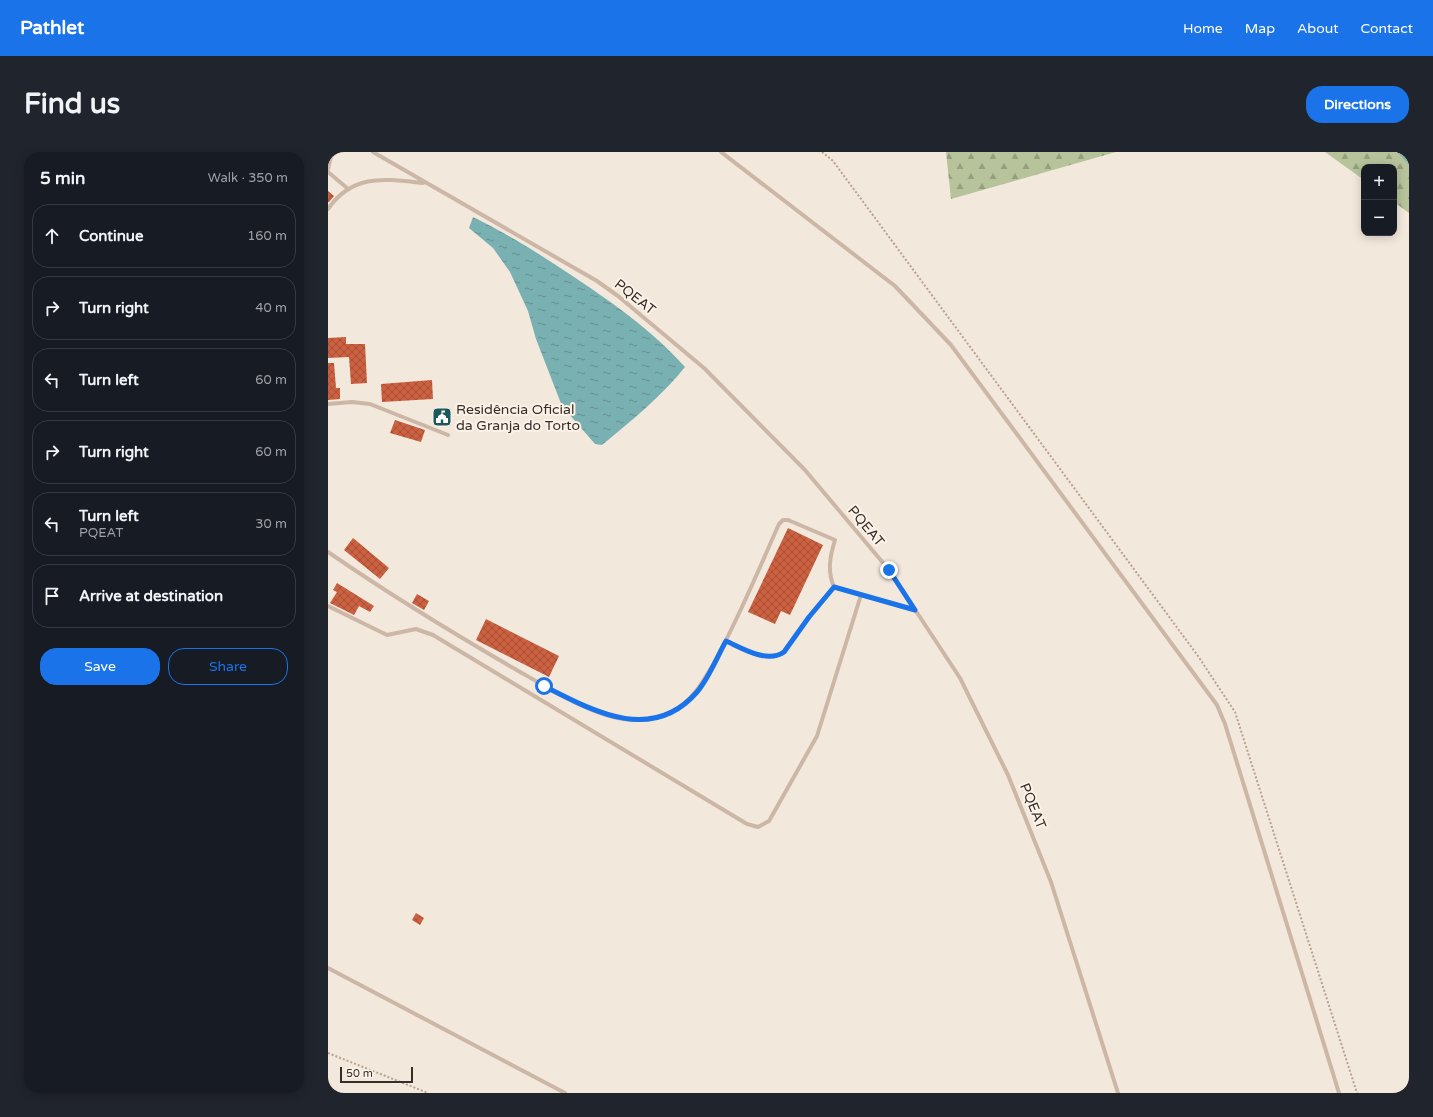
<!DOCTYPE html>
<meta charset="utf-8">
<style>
body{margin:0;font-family:"Varela Round",sans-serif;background:#20242c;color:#f1f3f6}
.controls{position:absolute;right:12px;top:12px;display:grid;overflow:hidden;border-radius:8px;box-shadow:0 2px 10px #0003}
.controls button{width:36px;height:36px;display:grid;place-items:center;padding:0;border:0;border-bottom:1px solid #363941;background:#171b24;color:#f1f3f6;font:20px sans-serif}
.scale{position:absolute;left:12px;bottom:10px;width:73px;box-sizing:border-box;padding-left:4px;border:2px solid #382d28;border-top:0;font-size:11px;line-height:14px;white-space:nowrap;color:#382d28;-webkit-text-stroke:3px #fbf2e8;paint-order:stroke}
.stop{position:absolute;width:12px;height:12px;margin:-9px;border:3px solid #1a73e8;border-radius:50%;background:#fff}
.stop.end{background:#1a73e8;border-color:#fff;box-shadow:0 1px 4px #0008}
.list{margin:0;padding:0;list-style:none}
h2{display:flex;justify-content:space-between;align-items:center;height:52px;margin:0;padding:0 16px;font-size:17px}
h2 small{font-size:13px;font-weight:400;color:#9ea1a6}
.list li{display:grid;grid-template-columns:26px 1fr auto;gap:12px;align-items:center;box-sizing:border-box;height:64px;margin:0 8px 8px;padding:0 8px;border:1px solid #363941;border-radius:16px}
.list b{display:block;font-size:15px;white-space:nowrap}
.list p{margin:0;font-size:13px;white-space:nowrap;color:#9ea1a6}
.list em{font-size:13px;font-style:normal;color:#9ea1a6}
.actions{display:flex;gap:8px;padding:12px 16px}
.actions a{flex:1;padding:9px 0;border:1px solid #1a73e8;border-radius:16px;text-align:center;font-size:14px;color:#1a73e8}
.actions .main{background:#1a73e8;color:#fff}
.icon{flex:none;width:22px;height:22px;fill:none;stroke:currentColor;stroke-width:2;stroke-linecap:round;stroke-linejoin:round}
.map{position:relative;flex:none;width:1081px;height:941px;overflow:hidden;border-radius:16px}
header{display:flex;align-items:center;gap:24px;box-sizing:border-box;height:56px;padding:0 20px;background:#1a73e8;color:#fff}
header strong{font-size:19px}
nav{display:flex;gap:22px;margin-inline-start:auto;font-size:14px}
.intro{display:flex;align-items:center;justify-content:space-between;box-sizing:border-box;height:96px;padding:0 24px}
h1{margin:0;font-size:28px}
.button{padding:10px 18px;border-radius:16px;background:#1a73e8;color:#fff;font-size:14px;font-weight:700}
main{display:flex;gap:24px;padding:0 24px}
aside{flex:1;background:#171b24;border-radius:16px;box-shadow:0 2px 10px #0003}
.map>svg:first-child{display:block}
.forest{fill:url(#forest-firs)}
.water{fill:url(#water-ripples)}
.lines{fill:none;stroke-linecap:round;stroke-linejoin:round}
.stream{stroke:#79b0b2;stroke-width:3}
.building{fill:url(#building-cross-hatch)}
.path{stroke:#b8a191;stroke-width:2;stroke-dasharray:2 2;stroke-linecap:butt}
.lane{stroke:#ccb7a7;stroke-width:4}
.route{stroke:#1a73e8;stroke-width:5}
.labels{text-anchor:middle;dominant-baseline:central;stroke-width:4;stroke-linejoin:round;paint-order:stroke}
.street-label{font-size:14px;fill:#382d28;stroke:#fbf2e8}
.poi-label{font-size:14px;fill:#382d28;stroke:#fbf2e8;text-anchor:start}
</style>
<header>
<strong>Pathlet</strong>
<nav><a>Home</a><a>Map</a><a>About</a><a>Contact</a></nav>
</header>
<div class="intro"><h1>Find us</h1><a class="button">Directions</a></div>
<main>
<aside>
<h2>5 min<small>Walk · 350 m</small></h2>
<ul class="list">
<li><svg class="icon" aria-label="ahead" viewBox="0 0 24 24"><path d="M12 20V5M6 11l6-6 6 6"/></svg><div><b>Continue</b></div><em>160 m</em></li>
<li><svg class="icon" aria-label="right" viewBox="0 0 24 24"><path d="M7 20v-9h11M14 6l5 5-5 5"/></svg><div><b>Turn right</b></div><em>40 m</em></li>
<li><svg class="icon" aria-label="left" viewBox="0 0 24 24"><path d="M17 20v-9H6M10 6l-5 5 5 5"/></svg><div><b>Turn left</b></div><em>60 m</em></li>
<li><svg class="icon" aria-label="right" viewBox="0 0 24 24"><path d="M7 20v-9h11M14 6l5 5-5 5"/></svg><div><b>Turn right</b></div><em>60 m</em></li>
<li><svg class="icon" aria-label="left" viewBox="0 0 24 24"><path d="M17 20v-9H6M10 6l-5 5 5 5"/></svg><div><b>Turn left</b><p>PQEAT</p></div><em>30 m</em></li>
<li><svg class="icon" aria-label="arrive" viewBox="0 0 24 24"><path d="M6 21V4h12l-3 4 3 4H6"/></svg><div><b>Arrive at destination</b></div></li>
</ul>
<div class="actions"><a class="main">Save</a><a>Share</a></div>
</aside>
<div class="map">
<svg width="1081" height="941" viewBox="0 0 1081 941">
<defs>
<pattern id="forest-firs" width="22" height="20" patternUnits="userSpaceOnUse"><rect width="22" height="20" fill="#b6c39b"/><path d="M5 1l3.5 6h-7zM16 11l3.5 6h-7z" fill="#959f7e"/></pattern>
<pattern id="water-ripples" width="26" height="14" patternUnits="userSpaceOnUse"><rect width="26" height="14" fill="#79b0b2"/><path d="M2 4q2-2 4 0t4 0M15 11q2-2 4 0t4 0" fill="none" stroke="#649091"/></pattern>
<pattern id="building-cross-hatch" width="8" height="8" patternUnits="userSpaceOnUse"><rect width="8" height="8" fill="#cc6141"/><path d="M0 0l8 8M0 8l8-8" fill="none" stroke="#a75036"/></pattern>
</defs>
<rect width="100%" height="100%" fill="#f3e8dc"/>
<path class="forest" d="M 618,0 L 788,0 L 623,47 Z
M 997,0 L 1081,0 L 1081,61 L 1066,50 L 1066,15 L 1036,15 L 1036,28 Z"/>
<path class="water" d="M 145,65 C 178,81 210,101 240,121 C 282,149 323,177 357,215 C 334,244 303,269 274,293 L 267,292 L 234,254 L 208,187 L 200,159 L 182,120 L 165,96 L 141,76 Z"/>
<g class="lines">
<path class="stream" d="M 1071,0 L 1081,10"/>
</g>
<path class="building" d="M 0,39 L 6,44 L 1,50 L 0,50 Z
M 18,185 L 18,192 L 37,192 L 39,231 L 23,232 L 21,205 L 0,206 L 0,186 Z
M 0,211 L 6,211 L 8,236 L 12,236 L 12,247 L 0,248 Z
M 104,228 L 105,247 L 54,250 L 53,232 Z
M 67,268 L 97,278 L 93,290 L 62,281 Z
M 460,376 L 495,393 L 462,463 L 453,459 L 447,472 L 420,460 Z
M 25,386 L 61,416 L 52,427 L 16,398 Z
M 9,431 L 46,454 L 42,460 L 31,454 L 26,463 L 2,451 L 9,440 L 5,438 Z
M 89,442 L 101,449 L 96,458 L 84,451 Z
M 158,467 L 231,504 L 221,525 L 148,488 Z
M 88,761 L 96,766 L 92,773 L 84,768 Z"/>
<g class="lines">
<path class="path" d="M 494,0 L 505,9 L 870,504 L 907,560 L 1029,941
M 0,901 L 100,941"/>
<path class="lane" d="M 45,0 L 269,129 L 290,144 L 376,216 L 477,318 L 561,418 L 632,526 L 680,623 L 723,730 L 790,941
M 393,0 L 567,134 L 623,193 L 889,553 L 897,572 L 1011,941
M 0,17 L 4,0
M 0,20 L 19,36
M 0,57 C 25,21 57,27 95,31
M 0,252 L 24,250 L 42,252 L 120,283
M 0,400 C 61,442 123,480 187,517 C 217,534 261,562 295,567 C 315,570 337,566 353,554 C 368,543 376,527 386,511 C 411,466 430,419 451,372 L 455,368 L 460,368 L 507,388 C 502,404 499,419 506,435
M 506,435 L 587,458
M 0,454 L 59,483 L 88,477 L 105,483 L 419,672 L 430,675 L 441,669 L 489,584 L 533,443
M 398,489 C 414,496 439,512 456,500 L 481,465 L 506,435
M 0,816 L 237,941"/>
</g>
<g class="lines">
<path class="route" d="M 216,534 C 265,559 324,592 369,540 C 381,526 389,505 398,489 C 414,496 439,512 456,500 L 481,465 L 506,435 L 587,458 L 561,418"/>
</g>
<defs>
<g id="civic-square" transform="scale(1)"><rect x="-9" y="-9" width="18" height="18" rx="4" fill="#1b585c" stroke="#fbf2e8"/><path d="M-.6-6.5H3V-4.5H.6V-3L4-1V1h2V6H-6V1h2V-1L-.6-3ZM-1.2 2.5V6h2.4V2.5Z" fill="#fff"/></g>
</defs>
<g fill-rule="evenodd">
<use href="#civic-square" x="114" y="265"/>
</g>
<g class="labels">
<g class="street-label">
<text transform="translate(307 145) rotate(38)">PQEAT</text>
<text transform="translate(538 374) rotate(50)">PQEAT</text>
<text transform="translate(705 654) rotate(68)">PQEAT</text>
</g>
<g class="poi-label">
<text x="128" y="257">Residência Oficial<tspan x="128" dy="16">da Granja do Torto</tspan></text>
</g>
</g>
</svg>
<div class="controls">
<button>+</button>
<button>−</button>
</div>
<div class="scale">50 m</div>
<div class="stop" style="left:216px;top:534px"></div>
<div class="stop end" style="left:561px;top:418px"></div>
</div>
</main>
